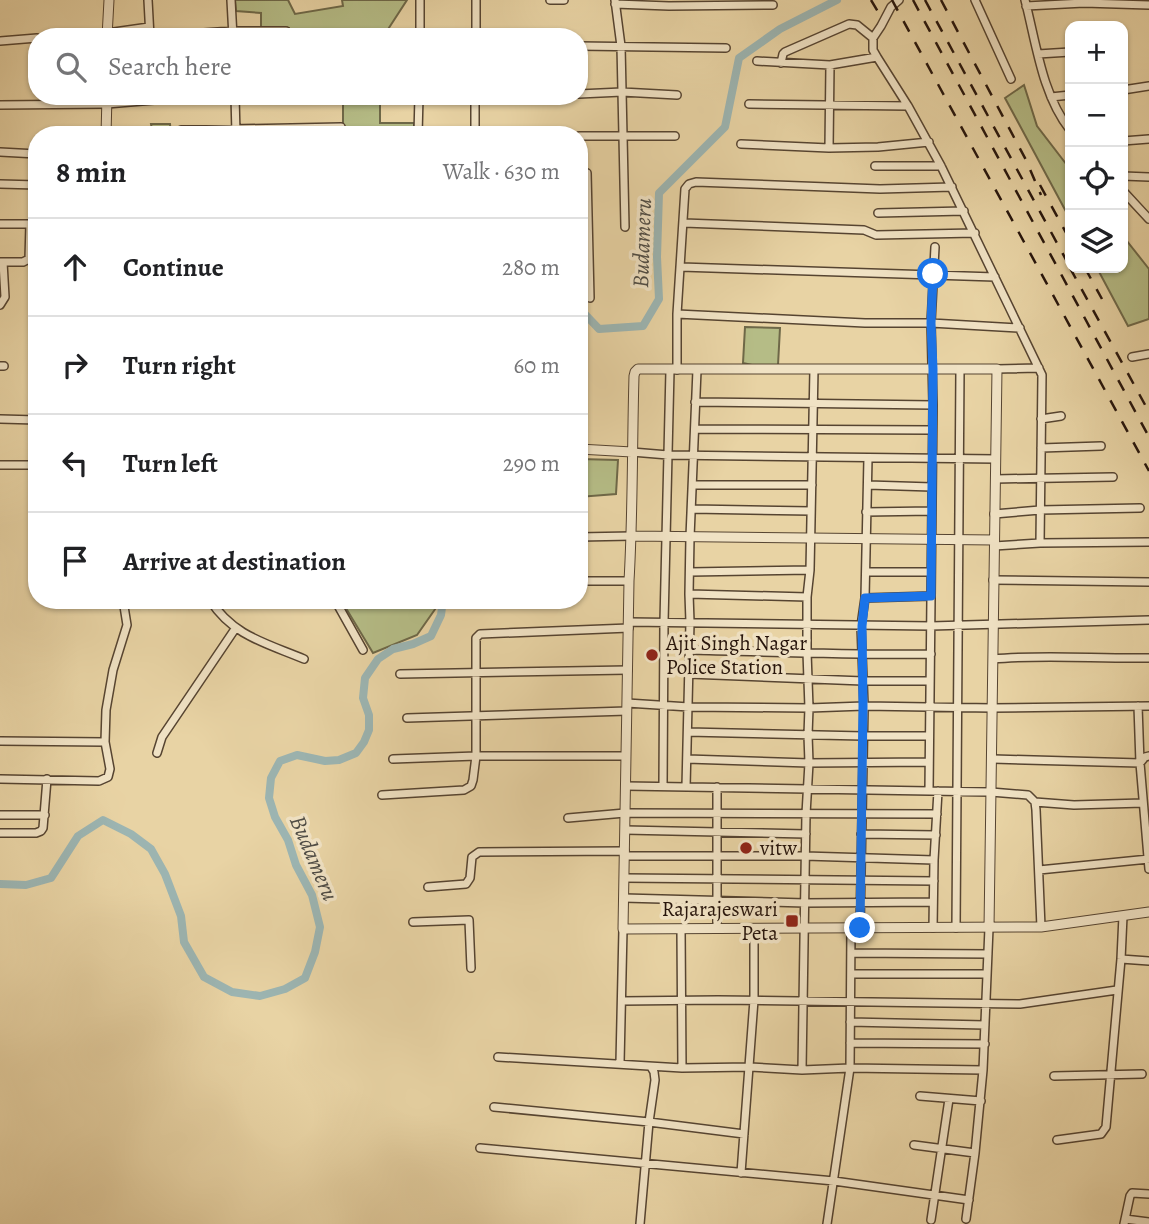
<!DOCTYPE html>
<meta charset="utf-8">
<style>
body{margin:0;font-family:Alegreya,serif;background:#f2f2f2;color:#202124}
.controls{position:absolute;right:21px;top:21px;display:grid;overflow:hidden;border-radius:14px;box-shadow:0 2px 5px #0004}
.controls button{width:63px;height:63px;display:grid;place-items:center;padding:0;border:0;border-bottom:2px solid #e0e0e0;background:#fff;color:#202124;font:35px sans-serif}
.stop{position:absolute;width:21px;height:21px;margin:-16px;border:5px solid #1a73e8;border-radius:50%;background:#fff}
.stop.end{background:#1a73e8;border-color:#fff;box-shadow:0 2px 7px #0008}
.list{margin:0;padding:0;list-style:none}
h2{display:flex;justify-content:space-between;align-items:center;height:91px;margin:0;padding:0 28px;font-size:30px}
h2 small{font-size:23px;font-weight:400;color:#757577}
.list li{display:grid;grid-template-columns:46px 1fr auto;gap:21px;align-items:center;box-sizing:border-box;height:98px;padding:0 28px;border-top:2px solid #e0e0e0}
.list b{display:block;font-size:26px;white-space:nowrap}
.list em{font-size:23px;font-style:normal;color:#757577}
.icon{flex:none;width:38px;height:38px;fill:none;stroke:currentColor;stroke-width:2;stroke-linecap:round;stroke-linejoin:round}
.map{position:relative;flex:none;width:1149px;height:1224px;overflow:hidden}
.search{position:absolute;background:#fff;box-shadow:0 2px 5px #0004;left:28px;top:28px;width:560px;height:77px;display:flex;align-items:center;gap:18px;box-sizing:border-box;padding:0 24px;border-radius:28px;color:#757577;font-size:26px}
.panel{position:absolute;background:#fff;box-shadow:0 2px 5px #0004;left:28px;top:126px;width:560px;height:483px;border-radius:28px}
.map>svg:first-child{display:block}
.green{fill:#b5bc86;stroke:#6e6848;stroke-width:2}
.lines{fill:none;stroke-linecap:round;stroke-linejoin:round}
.canal{stroke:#9cb5b2;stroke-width:8}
.minor-casing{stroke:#564431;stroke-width:10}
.tertiary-casing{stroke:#564431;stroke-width:11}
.minor{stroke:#f0e2c4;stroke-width:7}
.tertiary{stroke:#f0e2c4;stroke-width:9}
.rail{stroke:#26140b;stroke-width:2.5;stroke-dasharray:12 12;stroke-linecap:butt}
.route{stroke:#1a73e8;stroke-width:9}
.poi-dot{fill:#8f2418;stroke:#f0e2c4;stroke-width:2.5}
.labels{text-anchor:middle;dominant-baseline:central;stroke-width:7;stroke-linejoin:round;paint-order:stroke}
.poi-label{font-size:21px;fill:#26140b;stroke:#f0e2c4;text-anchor:start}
.water-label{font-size:23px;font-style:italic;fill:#4f4c45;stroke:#f0e2c4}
</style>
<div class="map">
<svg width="1149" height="1224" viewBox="0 0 1149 1224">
<rect width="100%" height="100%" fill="#e8d3a4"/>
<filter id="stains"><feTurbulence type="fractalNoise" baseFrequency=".00286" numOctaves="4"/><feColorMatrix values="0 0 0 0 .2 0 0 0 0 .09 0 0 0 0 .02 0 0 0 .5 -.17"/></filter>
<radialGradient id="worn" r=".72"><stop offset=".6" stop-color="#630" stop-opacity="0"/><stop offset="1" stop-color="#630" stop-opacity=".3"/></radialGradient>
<path class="green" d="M 235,0 L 288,0 L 295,14 L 343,6 L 342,0 L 407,0 L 383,37 L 289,37 L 289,28 L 261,27 L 261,13 L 236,11 Z
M 1024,85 L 1037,126 L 1070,169 L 1070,219 L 1005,98 Z
M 343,96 L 380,97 L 380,123 L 414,123 L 414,135 L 343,135 Z
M 151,124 L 170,124 L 171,135 L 153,135 Z
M 1123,236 L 1149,269 L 1149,319 L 1128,326 L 1097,268 L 1123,268 Z
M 745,327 L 780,328 L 778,365 L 752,365 L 743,363 Z
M 579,459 L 618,460 L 616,494 L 579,497 Z
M 341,600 L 435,600 L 438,605 L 417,635 L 373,653 Z"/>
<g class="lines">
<path class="canal" d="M 579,308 L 599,329 L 643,326 L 659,299 L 657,257 L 659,193 L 725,127 L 739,58 L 780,29 L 837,0
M 0,884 L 26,885 L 51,878 L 78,836 L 103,820 L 131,834 L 151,849 L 165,874 L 181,916 L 184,942 L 204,977 L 232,992 L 260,996 L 285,989 L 305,978 L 315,952 L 320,927 L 312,895 L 296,865 L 288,840 L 275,817 L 269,798 L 271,778 L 280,761 L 297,755 L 325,761 L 339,760 L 356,753 L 364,742 L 369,730 L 369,715 L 363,698 L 365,678 L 378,659 L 393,649 L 413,644 L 431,636 L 441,615 L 443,600"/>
<g class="minor-casing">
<path id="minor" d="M 148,0 L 150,37
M 231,0 L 233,37
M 420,0 L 420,37
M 476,0 L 476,37
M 550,0 L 564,0
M 615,0 L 621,46 L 625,227
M 975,0 L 1011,79
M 1025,0 C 1036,42 1042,95 1070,130
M 615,4 L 669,6 L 773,5
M 1026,6 L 1084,3 L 1149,5
M 175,35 L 232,31 L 286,31
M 59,37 L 107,33 L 149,27
M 0,41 L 37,38
M 579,46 L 726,48
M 1038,54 L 1070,52
M 877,57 L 873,50 L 873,38 L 881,26 L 891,7 L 899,0
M 757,61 L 830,65 L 877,57 L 908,106 L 941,166 L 1042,375 L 1040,543 L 994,546
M 781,63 L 783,54 L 785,52 L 849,24 L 857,25 L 873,38
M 830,65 L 829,148 L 878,147 L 929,142
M 1123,90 L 1149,86
M 579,94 L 622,92 L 677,95
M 235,96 L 236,134
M 1051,97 L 1070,95
M 749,104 L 908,106
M 0,105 L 107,104 L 154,100 L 154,96
M 181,130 L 341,127
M 418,135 L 419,96
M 475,135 L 475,96
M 579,136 L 675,136
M 1123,141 L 1149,139
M 741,144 L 829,148
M 0,152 L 37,154
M 875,166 L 941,166
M 587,173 L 590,298
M 1123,176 L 1149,177
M 0,184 L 37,185
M 1123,191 L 1149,219
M 878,213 L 964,211
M 684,223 L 864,230 L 876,235 L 975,233
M 0,224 L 37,224
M 0,262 L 23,262 L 29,259 L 30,224
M 681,267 L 995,277
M 0,305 L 5,297 L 3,262
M 677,314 L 865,323 L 931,323 L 1020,328
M 1132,357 L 1149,354
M 0,366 L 4,366
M 997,369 L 1039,368
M 677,370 L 677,314 L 685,189 L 689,184 L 696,182 L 880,189 L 952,187
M 695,402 L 933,405
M 0,419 L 37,420
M 1041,419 L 1061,416
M 696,429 L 932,430
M 1041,448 L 1101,446
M 632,452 L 668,455 L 996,459
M 0,465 L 37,465
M 995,479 L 1113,477
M 693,485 L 812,485
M 868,485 L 932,487
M 692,509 L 811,511
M 866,512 L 932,511
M 994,514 L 1040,510 L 1140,508
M 579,537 L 632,536
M 1040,543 L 1149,542
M 690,572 L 810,570
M 866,572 L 931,572
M 993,580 L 1149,582
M 579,581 L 629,581
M 689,594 L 807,597
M 865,598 L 931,596
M 210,600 C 233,636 266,643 304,659
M 335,600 L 363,650
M 629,622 L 931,626 L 1149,620
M 690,650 C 770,652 851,655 931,654
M 993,659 C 1044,654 1097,659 1149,658
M 400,674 L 628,670
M 689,674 L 863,681 L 929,681
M 627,703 L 689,707 L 809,708 L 864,706 L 992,708 L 1149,706
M 1138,706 L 1140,763 L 1149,869
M 407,718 L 627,711
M 688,732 L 863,736 L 929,736
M 0,741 L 105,742
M 157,753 L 162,737 L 235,629
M 393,759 L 476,756 L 626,756
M 687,759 L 809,763 L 929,762
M 993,759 L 1140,763 L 1145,757 L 1149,756
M 0,779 L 99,781 L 108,777 L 110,769 L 105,742 L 106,710 L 113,670 L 127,625 L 123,600
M 626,786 L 991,792 L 1028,795 L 1035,802 L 1036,810 L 1041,927
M 663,786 L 664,622 L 670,370
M 686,787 L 690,622 L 689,594 L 690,537 L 697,370
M 717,787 L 717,929
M 929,791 L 933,405 L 931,323 L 935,247
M 382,795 L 464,790 L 471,786 L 473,780 L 476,756 L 476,638 L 480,634 L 629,628
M 1035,802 L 1074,805 L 1143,803
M 0,815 L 45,815
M 568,818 L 625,813 L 937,814
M 625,830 L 806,834
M 0,833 L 36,833 L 41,831 L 43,828 L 47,779
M 861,834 L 936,835
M 625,856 L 805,856 L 934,860 L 938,791
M 1039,870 L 1149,859
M 624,878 L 934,881
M 428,887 L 466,884 L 470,878 L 472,857 L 479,852 L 625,851
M 624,898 L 805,903 L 933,902
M 413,922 L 469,920 L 471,968
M 860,928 L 864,706 L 861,626 L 865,598 L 868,458
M 933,928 L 934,860
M 956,928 L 960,369
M 681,929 L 682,1068
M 851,953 L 988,954
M 1121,959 L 1149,961
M 851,974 L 987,974
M 622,1001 L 718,1000 L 1020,1004 L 1117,990
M 850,1022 L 985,1025
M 850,1043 L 985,1044
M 498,1057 L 682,1068 L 750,1067 L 802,1070 L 850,1068 L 983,1070
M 620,1063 L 623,929
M 802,1070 L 806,814 L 809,763 L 808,735 L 809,708 L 807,652 L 807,597 L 810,570 L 814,369
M 1054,1076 L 1142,1074
M 920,1096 L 981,1101
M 494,1107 L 649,1122 L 744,1134
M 1057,1140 L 1101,1134 L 1106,1127 L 1121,959 L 1123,916
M 914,1145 L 975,1153
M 480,1148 L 834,1181 L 969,1200
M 741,1173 L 754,1000 L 754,928
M 966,1219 L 975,1153 L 983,1070 L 989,928
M 1125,1219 L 1149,1222
M 931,1220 L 949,1099
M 640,1224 L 649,1122 L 655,1080 L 654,1072 L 651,1067
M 827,1224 L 850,1068 L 851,928
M 1124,1224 L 1130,1196 L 1132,1193 L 1149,1194"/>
</g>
<g class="tertiary-casing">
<path id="tertiary" d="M 107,37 L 109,0
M 106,135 L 107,96
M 579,449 L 632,452
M 632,536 L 994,540
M 989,928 C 991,741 995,555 997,369 L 638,369 L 635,372 L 634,376 C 632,444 633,513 629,581 L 623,929 L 1041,927 L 1149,912"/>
</g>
<use href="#minor" class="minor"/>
<use href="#tertiary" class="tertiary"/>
<path class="rail" d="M 871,0 L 883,20
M 892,0 L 1149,471
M 913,0 L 1149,437
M 925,0 L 1070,267
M 941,0 L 1026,160 L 1041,195
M 1040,185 L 1070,240
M 1070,268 L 1149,412
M 1085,268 L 1102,299"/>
</g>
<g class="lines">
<path class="route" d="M 860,928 L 863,706 L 862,626 L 865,598 L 931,596 L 933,369 L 931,323 L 933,274"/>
</g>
<g class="poi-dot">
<circle cx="652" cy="655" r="7"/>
<circle cx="746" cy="848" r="7"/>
<rect x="785" y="914" width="14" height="14" rx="3.5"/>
</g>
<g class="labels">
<g class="poi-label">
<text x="666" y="643">Ajit Singh Nagar<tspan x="666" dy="24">Police Station</tspan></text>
<text x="760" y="848">vitw</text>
<text x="778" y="909" text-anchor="end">Rajarajeswari<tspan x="778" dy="24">Peta</tspan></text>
</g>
<g class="water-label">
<text transform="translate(642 243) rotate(-88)">Budameru</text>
<text transform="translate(314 858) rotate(67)">Budameru</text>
</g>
</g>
<rect width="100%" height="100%" filter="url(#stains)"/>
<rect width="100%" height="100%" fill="url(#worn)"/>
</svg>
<div class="controls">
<button>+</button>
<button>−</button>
<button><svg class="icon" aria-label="locate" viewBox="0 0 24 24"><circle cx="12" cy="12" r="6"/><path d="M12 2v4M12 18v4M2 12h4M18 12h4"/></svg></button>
<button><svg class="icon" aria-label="layers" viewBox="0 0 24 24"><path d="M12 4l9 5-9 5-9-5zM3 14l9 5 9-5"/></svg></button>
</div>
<div class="stop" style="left:933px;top:274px"></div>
<div class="stop end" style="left:860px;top:928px"></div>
<div class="search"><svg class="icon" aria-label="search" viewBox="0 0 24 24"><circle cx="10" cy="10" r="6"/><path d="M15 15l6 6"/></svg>Search here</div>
<section class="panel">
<h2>8 min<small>Walk · 630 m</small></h2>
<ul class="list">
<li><svg class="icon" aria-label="ahead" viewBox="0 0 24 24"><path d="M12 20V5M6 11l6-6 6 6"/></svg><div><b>Continue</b></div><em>280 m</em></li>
<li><svg class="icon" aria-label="right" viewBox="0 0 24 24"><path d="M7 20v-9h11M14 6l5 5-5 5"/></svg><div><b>Turn right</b></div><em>60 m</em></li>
<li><svg class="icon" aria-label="left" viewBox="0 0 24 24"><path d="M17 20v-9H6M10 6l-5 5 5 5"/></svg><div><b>Turn left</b></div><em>290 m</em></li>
<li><svg class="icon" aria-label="arrive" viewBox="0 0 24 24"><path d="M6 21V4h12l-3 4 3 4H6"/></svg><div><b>Arrive at destination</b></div></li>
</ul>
</section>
</div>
